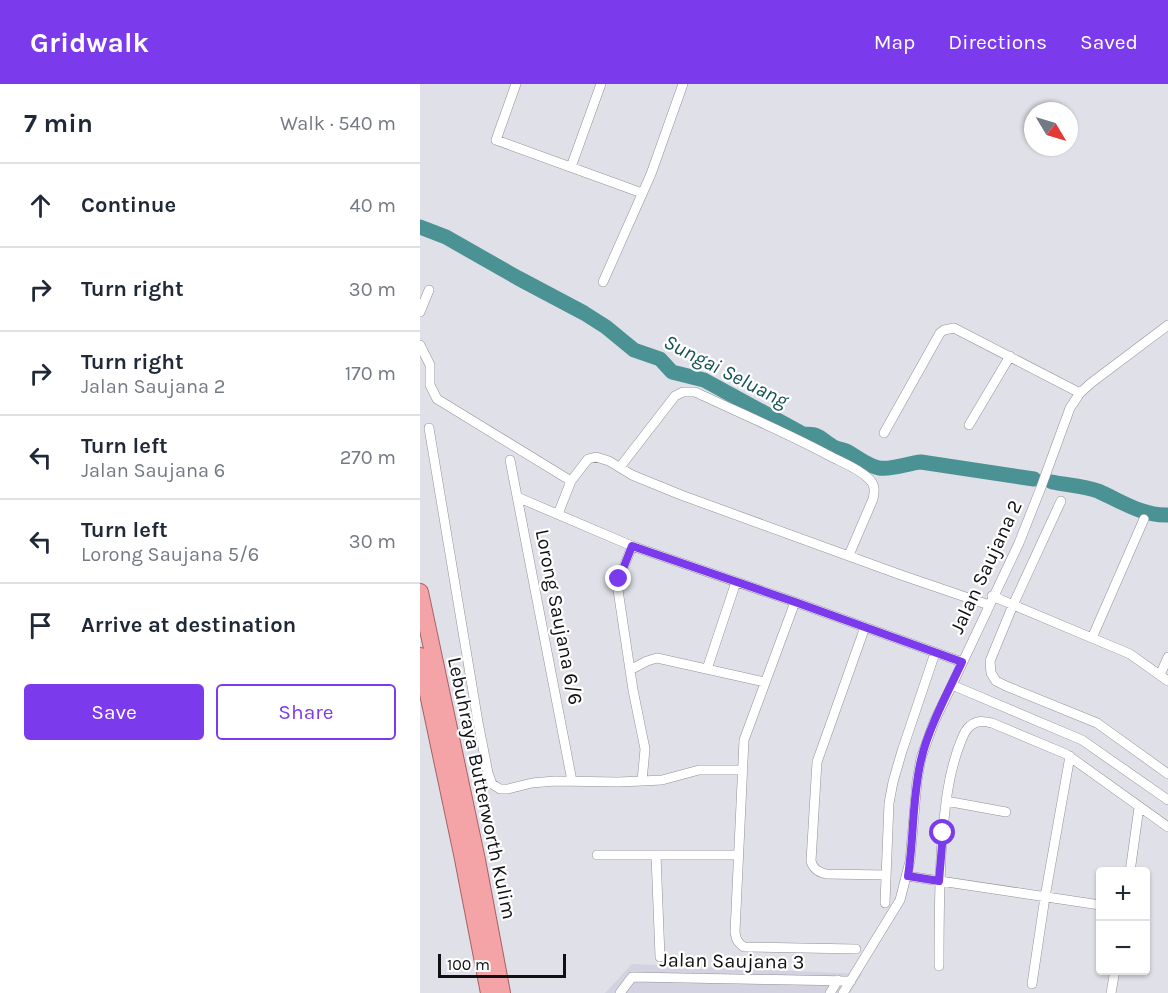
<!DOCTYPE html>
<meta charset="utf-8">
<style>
body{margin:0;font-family:Karla,sans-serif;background:#f6f6f7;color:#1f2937}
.controls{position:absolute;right:18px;bottom:18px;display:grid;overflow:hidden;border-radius:6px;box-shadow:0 2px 4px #0004}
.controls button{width:54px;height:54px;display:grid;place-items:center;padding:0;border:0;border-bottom:2px solid #e0e1e3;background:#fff;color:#1f2937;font:30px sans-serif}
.compass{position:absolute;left:604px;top:18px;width:54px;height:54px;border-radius:50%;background:#fff;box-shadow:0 2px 4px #0004;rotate:128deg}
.scale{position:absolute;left:18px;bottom:15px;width:128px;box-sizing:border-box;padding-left:6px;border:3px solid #111114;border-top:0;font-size:16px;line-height:21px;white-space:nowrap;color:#111114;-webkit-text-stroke:4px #fff;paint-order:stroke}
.stop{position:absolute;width:18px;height:18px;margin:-14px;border:4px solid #7c3aed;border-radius:50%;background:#fff}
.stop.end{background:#7c3aed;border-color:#fff;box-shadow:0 2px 6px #0008}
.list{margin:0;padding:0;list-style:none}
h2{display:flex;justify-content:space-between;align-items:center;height:78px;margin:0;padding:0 24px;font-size:26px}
h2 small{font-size:20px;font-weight:400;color:#747a83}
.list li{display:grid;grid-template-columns:39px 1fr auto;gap:18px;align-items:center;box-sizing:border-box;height:84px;padding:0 24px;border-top:2px solid #e0e1e3}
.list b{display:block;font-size:22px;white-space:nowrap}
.list p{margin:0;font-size:20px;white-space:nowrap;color:#747a83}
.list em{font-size:20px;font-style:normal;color:#747a83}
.actions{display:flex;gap:12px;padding:18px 24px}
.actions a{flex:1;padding:14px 0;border:2px solid #7c3aed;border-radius:6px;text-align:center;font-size:21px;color:#7c3aed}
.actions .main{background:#7c3aed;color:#fff}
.icon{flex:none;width:33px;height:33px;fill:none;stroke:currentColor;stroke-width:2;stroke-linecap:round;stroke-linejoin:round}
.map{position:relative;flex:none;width:748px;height:909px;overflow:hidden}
header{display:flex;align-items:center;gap:36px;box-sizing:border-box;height:84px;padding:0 30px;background:#7c3aed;color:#fff}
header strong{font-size:28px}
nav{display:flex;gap:33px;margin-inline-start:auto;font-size:21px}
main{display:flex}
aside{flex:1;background:#fff}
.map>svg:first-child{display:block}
.built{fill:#d2d2e0}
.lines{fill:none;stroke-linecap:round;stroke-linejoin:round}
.river{stroke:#4b9295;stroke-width:15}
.minor-casing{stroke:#919198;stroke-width:10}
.trunk-casing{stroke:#a36265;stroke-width:18}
.minor{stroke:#fff;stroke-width:9}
.trunk{stroke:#f4a4a7;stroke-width:16}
.route{stroke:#7c3aed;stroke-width:8}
.labels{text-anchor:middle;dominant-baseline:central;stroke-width:4.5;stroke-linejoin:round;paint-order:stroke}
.street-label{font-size:20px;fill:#111114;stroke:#fff}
.water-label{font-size:21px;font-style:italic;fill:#155356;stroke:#fff}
</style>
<header>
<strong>Gridwalk</strong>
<nav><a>Map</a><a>Directions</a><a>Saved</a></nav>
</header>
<main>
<aside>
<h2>7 min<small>Walk · 540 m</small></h2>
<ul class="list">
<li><svg class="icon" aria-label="ahead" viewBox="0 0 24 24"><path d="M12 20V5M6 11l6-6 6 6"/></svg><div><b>Continue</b></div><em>40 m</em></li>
<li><svg class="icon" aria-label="right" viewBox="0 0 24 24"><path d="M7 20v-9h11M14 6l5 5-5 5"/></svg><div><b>Turn right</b></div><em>30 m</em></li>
<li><svg class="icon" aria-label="right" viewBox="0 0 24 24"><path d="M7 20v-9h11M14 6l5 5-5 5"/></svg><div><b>Turn right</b><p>Jalan Saujana 2</p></div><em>170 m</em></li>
<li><svg class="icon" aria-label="left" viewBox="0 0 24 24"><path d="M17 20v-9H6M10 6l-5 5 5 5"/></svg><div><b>Turn left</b><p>Jalan Saujana 6</p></div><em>270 m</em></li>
<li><svg class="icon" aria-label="left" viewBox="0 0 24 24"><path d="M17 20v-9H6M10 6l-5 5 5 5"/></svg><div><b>Turn left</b><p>Lorong Saujana 5/6</p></div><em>30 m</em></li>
<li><svg class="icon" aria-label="arrive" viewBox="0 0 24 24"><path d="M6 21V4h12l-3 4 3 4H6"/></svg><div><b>Arrive at destination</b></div></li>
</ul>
<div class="actions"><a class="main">Save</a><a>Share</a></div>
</aside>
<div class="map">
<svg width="748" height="909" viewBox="0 0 748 909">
<rect width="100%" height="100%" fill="#e0e0e8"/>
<path class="built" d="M 212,880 L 442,890 L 430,909 L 185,909 Z"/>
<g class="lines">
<path class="river" d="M 0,143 L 26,153 L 98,194 L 164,229 L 186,243 L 214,266 L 240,275 L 252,288 L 284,296 L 383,350 C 401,350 399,354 412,362 C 416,365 421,365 426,367 C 438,373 445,381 459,384 C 473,386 488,379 501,378 L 614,395
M 632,398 C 647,401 664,402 678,407 C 701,417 722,432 748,431"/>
<g class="minor-casing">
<path id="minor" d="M 96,0 L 76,56 L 222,109
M 151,83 L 181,0
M 183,198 L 231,90 L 263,0
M 0,228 L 9,206
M 0,261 L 10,281 L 10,301 L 17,315 L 151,397 L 168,375 L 176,373 L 189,377 L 212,391 L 261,411 L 481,491 L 569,521
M 549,341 L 590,272
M 9,344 L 58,638 L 68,689 L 72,700 L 80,705 L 88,705 L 112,699 L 135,697 L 198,698 L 222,697 L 242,696 L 279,686 L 323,686
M 464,349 L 520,249 L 524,246 L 534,244 L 660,309
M 90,376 L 152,697
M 200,383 L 255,312 L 263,308 L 275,308 C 320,329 365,348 408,371 C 421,378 438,384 448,394 C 455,400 455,406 453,415 L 429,471
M 97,413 L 212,462 L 375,518 L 542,578
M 641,417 L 593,521 L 570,577 L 571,589 L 576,597 L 586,602 L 677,639 L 748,690
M 138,430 L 151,397
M 212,462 L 199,495 L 198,506 L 213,606 L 225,665 L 222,697
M 572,512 L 710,570 L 748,597
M 375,518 L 324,656 L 315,848 C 316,856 318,859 324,863 L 436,865
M 445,543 L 397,678 L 391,777 C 393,785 398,788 406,790 L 466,791
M 672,554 L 724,435
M 287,585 L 316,498
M 210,586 L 227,577 L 237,574 L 345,598
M 740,591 L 748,573
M 532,601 L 662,656 L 748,716
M 526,717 L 586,728
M 177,771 L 318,771
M 236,771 L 240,873
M 710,788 L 719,723
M 487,792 L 680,821
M 465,819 L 469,719 L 473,698 L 482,667 L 515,569
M 519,882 C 519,840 519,799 522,757 C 525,723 528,689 541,657 C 543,652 545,646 550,642 C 557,636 563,637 572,639 L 646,670 L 748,743
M 612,900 L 625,813 L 650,672
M 200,909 L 212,893 L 431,897
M 410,909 L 418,896
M 423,909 L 480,816 L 490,777 L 497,697 L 501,674 L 514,638 L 532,601 L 599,459 L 620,406 L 650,324 L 660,309 L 671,299 L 748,241
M 691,909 L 695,886"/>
</g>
<g class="trunk-casing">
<path id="trunk" d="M 0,508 L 57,776 L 82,909
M 0,572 L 42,770 L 69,909"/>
</g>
<use href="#minor" class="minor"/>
<use href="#trunk" class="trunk"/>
</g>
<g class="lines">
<path class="route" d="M 199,495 L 212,462 L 375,518 L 542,578 C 528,608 508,645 501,676 C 492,714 494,754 488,792 L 519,797 L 523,749"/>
</g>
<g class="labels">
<g class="street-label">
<text transform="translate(566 483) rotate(-65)">Jalan Saujana 2</text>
<text transform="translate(139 533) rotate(79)">Lorong Saujana 6/6</text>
<text transform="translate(62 704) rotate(78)">Lebuhraya Butterworth Kulim</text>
<text transform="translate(312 877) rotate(1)">Jalan Saujana 3</text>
</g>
<g class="water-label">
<text transform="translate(306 287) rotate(27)">Sungai Seluang</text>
</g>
</g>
</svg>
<div class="controls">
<button>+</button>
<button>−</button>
</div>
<svg class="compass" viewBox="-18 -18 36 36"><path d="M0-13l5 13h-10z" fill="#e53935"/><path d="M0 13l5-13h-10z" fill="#747a83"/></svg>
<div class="scale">100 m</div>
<div class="stop" style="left:523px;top:749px"></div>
<div class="stop end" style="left:199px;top:495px"></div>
</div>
</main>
